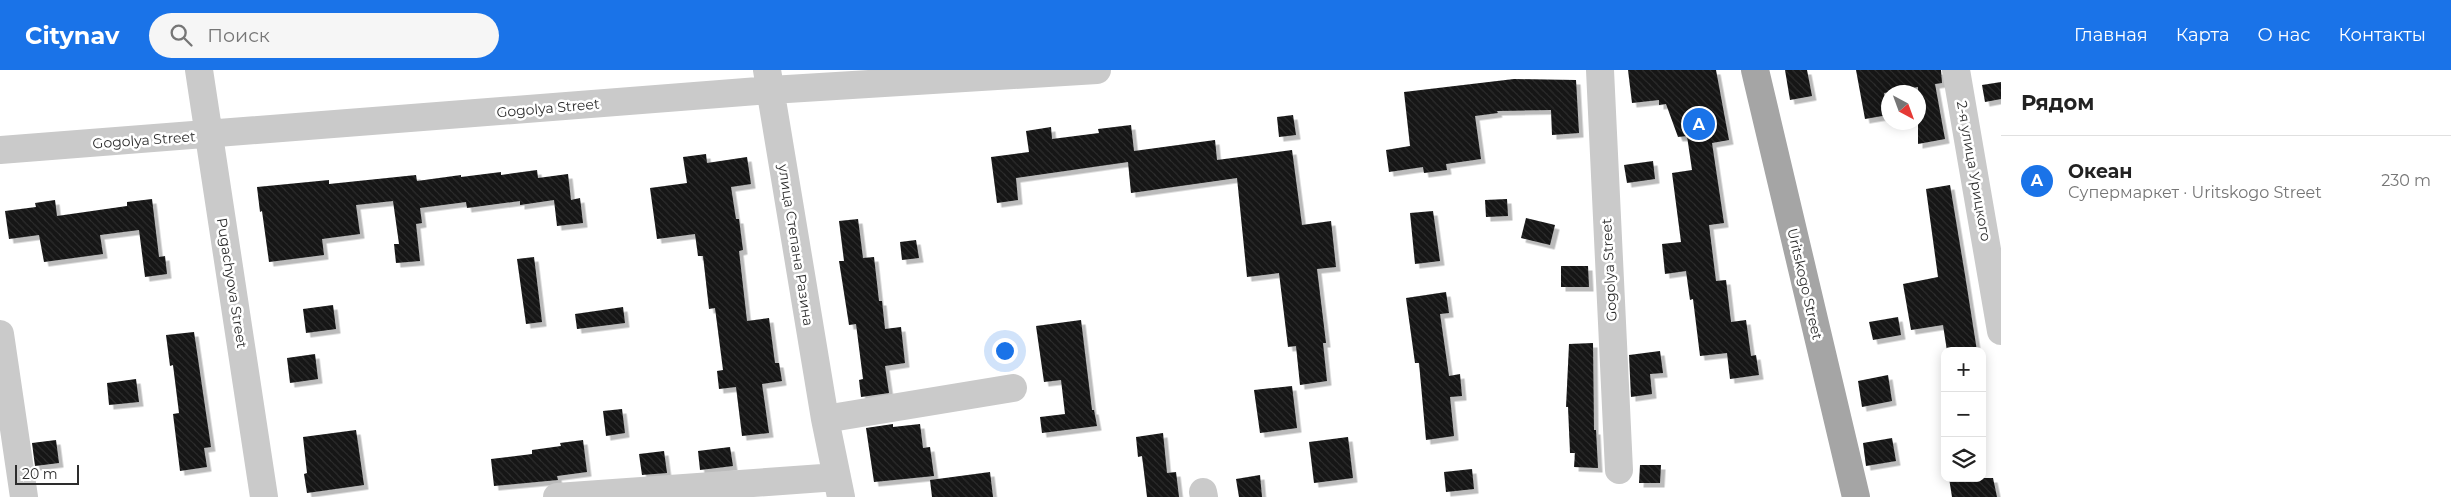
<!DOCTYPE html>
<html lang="ru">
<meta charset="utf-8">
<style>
body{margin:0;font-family:Montserrat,sans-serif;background:#f6f6f6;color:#222}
.controls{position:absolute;right:15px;bottom:15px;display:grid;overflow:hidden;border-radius:10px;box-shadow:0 2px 12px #0003}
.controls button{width:45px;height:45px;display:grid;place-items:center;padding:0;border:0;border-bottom:1px solid #e0e0e0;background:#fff;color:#222;font:25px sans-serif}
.compass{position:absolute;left:1881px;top:15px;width:45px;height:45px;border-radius:50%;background:#fff;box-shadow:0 2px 12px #0003;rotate:139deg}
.scale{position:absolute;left:15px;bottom:12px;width:64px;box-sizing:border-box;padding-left:5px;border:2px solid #2d2d2d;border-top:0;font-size:14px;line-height:18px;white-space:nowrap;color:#2d2d2d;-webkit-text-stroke:4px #fff;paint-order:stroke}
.you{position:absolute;left:1004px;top:280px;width:18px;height:18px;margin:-12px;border:4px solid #fff;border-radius:50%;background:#1a73e8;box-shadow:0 0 0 8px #1a73e833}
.badge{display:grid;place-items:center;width:32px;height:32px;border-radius:50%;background:#1a73e8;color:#fff;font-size:16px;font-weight:700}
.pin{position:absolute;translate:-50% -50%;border:2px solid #fff;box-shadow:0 1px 5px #0006}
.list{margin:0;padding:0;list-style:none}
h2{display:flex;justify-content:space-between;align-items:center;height:65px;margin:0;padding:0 20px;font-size:21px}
h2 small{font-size:16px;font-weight:400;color:#767676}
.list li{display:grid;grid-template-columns:32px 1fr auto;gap:15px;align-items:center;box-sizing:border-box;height:90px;padding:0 20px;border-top:1px solid #e0e0e0}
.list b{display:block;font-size:19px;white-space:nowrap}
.list p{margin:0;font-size:16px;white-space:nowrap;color:#767676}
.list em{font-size:16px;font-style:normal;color:#767676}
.icon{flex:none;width:28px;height:28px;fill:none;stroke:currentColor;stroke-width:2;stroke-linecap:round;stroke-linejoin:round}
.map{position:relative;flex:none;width:2001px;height:427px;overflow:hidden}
header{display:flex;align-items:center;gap:30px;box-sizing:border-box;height:70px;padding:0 25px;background:#1a73e8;color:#fff}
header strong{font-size:24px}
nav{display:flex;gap:28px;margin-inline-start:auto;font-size:18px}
.search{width:350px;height:45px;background:#f6f6f6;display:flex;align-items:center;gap:12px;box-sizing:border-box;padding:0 18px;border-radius:28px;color:#767676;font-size:19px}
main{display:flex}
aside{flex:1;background:#fff}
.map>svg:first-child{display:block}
.building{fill:url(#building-back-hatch);filter:url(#shadow)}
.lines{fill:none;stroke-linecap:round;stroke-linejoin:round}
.minor{stroke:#cacaca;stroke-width:28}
.major{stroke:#a5a5a5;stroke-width:28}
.labels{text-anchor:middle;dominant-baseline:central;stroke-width:5;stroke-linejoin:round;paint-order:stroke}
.street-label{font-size:14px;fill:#2d2d2d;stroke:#fff}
</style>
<header>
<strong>Citynav</strong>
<div class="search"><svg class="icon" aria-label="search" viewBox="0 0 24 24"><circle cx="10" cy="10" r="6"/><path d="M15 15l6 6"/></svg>Поиск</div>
<nav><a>Главная</a><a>Карта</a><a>О нас</a><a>Контакты</a></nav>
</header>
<main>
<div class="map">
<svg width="2001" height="427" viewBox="0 0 2001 427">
<defs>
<pattern id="building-back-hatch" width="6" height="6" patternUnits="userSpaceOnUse" patternTransform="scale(1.25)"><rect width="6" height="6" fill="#141414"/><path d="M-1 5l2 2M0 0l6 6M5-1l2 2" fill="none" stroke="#2e2e2e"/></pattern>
<filter id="shadow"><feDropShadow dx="4.5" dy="4.5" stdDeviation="0" flood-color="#0004"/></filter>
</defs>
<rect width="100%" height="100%" fill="#fff"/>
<path class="building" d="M 1628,0 L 1716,0 L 1729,70 L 1712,73 L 1724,153 L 1709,155 L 1716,211 L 1726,210 L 1731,252 L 1746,250 L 1751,286 L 1756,285 L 1759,305 L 1730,309 L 1727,283 L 1700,286 L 1693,229 L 1690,230 L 1686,201 L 1665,204 L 1662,174 L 1681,172 L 1672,103 L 1692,100 L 1687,66 L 1678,67 L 1666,34 L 1659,35 L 1659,30 L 1632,33 Z
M 1785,0 L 1807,0 L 1812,26 L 1790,30 Z
M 1856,0 L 1941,0 L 1942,13 L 1935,14 L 1945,69 L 1918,74 L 1918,17 L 1884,23 L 1888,45 L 1865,49 Z
M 1514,9 L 1576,10 L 1579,63 L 1552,65 L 1551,40 L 1497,41 L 1498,43 L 1475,46 L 1481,89 L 1446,94 L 1447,100 L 1424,103 L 1423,97 L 1389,102 L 1386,80 L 1410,76 L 1404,22 Z
M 2001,12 L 2001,29 L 1985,32 L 1982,15 Z
M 1293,45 L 1296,65 L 1279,67 L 1277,47 Z
M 1131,55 L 1134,81 L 1215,70 L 1217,90 L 1292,80 L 1302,155 L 1331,151 L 1336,197 L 1317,199 L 1326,273 L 1323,273 L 1327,311 L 1300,315 L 1296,276 L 1288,277 L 1279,203 L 1247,207 L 1237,108 L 1131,123 L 1128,92 L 1016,108 L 1018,130 L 997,133 L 991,87 L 1029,82 L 1026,61 L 1051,57 L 1052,69 L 1099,63 L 1098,59 Z
M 706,84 L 707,93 L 747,87 L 751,114 L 731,117 L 736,149 L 739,149 L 743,180 L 739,181 L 747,251 L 769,248 L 775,293 L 779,293 L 782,311 L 762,314 L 769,363 L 742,366 L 736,317 L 719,319 L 717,301 L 723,300 L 715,238 L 709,239 L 703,186 L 698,186 L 695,164 L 657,169 L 650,118 L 687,113 L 683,87 Z
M 1653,91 L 1655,109 L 1627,113 L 1624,95 Z
M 537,100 L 538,108 L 568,104 L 571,130 L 580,128 L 583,153 L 557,156 L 554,130 L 520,135 L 520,131 L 467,138 L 466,132 L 420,138 L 422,153 L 416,154 L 420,191 L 396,193 L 394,174 L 399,174 L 393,131 L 356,135 L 360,164 L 322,169 L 324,185 L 269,192 L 262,141 L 260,142 L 257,117 L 329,110 L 329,114 L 416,105 L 417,111 L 461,105 L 461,107 L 501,102 L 501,105 Z
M 1950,115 L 1965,205 L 1977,281 L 1947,281 L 1943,255 L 1911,260 L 1903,214 L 1938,207 L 1926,119 Z
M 152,129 L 159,187 L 165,186 L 167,204 L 145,207 L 139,160 L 100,165 L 103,184 L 44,192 L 39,165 L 9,169 L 5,141 L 36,137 L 35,133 L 55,130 L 57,146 L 127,136 L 127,132 Z
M 1507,129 L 1508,146 L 1486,147 L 1485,130 Z
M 1433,141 L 1440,191 L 1415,194 L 1410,143 Z
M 1526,148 L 1555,155 L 1550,175 L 1521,168 Z
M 858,149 L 863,188 L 874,187 L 879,231 L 882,231 L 885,259 L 901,257 L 905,293 L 885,296 L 889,323 L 861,327 L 859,310 L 863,309 L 856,254 L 849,255 L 839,191 L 844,191 L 839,151 Z
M 916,170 L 919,188 L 902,190 L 900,172 Z
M 534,187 L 542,252 L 526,254 L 517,189 Z
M 1561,196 L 1588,196 L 1589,217 L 1561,217 Z
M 1446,222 L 1449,243 L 1440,244 L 1449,306 L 1460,304 L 1462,326 L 1450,327 L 1454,366 L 1426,370 L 1419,293 L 1415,293 L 1406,228 Z
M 333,235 L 336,259 L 306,263 L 303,239 Z
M 623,237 L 625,253 L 577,259 L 575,244 Z
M 1898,247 L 1901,265 L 1873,270 L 1869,252 Z
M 1081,250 L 1092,340 L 1094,340 L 1097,356 L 1042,363 L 1040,347 L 1065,344 L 1061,310 L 1044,312 L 1036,256 Z
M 194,262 L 211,377 L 204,378 L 207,397 L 180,401 L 173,344 L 179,343 L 173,295 L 170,296 L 166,265 Z
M 1593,273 L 1594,360 L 1596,360 L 1598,398 L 1574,397 L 1575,383 L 1570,383 L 1568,337 L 1566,337 L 1569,274 Z
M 1660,281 L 1663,303 L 1650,304 L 1652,324 L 1631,327 L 1629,285 Z
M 315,284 L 318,309 L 290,313 L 287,288 Z
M 1888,305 L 1892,331 L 1862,337 L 1858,311 Z
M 136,309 L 139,332 L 109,335 L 107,313 Z
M 1292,316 L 1297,358 L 1260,363 L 1254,320 Z
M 622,339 L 625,363 L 606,366 L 603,341 Z
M 893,354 L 893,357 L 920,354 L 923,378 L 930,377 L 934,406 L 874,412 L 866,358 Z
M 356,360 L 364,415 L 307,423 L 304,404 L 307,403 L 303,367 Z
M 1163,363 L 1167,403 L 1176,402 L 1179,427 L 1147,427 L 1142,386 L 1138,387 L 1136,367 Z
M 1348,367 L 1353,408 L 1314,413 L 1309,372 Z
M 1892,368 L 1896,391 L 1866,396 L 1863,373 Z
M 56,370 L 59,393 L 35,396 L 32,373 Z
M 583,370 L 587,402 L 557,406 L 558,410 L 494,416 L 491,389 L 532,384 L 532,380 L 561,376 L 560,373 Z
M 730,377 L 733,396 L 700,400 L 698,381 Z
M 664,381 L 667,403 L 642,405 L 639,384 Z
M 1640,395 L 1661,395 L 1660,413 L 1639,413 Z
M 1472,399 L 1474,419 L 1446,422 L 1444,402 Z
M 990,402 L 993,427 L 932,427 L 930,410 Z
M 1260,405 L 1262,427 L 1239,427 L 1236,409 Z
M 1949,408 L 1993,408 L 1997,427 L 1952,427 Z"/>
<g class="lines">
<path class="minor" d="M 199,0 L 264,427
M 767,0 L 825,349 L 841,427
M 1600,0 L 1619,400
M 1956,0 L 2001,261
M 0,80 L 771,20 L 1097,0
M 0,264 L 24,427
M 825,349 L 1013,318
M 1203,422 L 1204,427
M 557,427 L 837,407"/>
<path class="major" d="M 1755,0 L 1856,427"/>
</g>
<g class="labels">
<g class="street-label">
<text transform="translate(548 38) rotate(-5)">Gogolya Street</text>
<text transform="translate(144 70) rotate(-4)">Gogolya Street</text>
<text transform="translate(1974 101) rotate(80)">2-я улица Урицкого</text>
<text transform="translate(796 175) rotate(81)">улица Степана Разина</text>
<text transform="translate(1609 200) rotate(-93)">Gogolya Street</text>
<text transform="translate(232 213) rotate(81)">Pugachyova Street</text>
<text transform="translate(1805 214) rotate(77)">Uritskogo Street</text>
</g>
</g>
</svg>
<div class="controls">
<button>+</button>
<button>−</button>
<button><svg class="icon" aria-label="layers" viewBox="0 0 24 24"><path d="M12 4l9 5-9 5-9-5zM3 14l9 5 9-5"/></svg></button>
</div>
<svg class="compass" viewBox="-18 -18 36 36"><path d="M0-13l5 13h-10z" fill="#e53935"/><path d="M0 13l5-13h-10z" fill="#767676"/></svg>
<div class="scale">20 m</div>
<div class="you"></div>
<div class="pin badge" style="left:1699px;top:54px">A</div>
</div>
<aside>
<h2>Рядом<small></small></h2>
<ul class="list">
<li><span class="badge">A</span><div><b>Океан</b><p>Супермаркет · Uritskogo Street</p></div><em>230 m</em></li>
</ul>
</aside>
</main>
